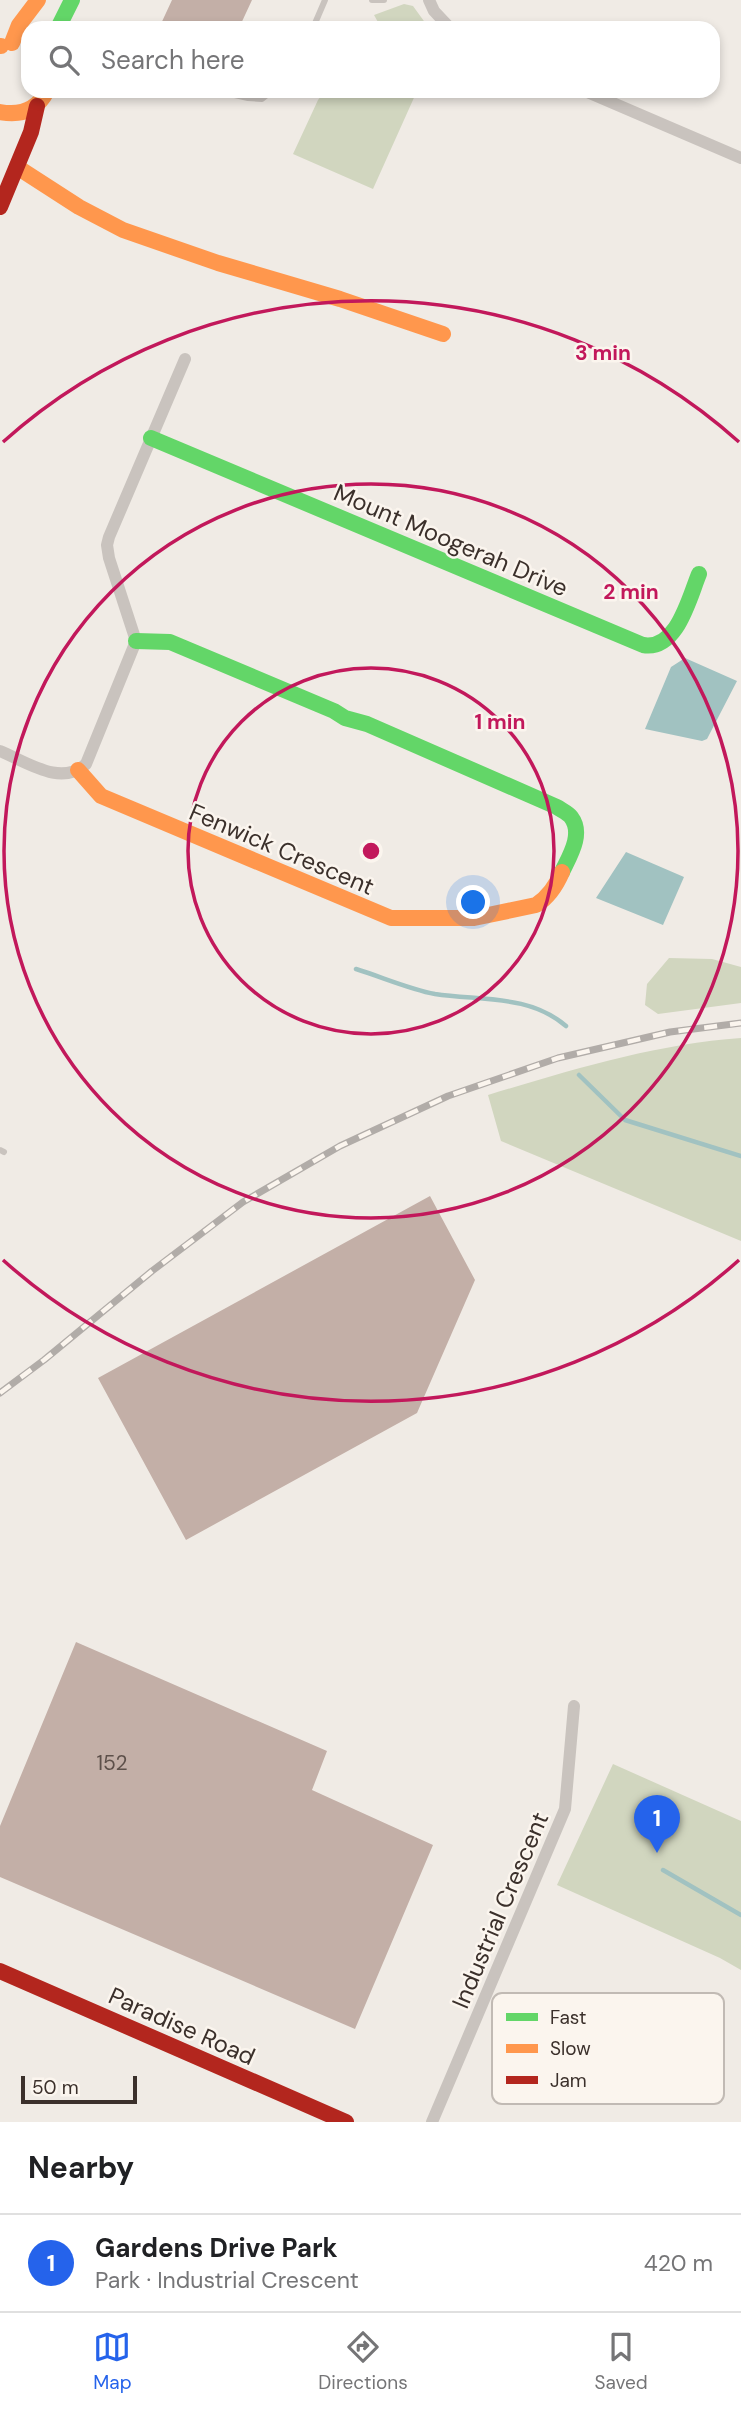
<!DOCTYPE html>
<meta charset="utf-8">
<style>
body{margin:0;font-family:"DM Sans",sans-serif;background:#f6f6f6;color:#202124}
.scale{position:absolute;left:21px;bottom:18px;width:116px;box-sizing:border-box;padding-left:7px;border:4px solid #3b302b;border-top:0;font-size:19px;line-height:24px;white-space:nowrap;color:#3b302b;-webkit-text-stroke:5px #fbf5ee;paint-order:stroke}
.you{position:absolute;left:474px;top:903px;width:24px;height:24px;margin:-18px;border:5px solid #fff;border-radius:50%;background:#1a73e8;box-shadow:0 0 0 10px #1a73e833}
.badge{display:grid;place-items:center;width:46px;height:46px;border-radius:50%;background:#2563eb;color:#fff;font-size:23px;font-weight:700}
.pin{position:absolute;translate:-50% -58px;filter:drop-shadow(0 2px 4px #0008)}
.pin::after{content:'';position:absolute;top:37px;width:24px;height:21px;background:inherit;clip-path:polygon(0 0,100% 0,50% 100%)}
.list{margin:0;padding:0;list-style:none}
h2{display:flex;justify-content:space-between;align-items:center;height:91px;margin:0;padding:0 28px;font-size:30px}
h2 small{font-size:23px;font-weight:400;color:#757577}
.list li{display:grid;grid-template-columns:46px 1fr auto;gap:21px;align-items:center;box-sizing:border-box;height:98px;padding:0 28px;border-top:2px solid #e0e0e0}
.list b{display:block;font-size:26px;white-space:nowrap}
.list p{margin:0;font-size:23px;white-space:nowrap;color:#757577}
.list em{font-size:23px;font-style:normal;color:#757577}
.icon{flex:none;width:38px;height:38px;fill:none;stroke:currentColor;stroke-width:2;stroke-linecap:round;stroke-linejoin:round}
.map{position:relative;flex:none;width:741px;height:2122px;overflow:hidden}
.search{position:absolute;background:#fff;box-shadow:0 4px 10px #0003;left:21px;right:21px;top:21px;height:77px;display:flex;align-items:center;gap:18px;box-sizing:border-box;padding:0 24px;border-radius:21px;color:#757577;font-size:26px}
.sheet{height:189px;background:#fff}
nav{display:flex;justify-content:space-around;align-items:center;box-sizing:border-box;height:98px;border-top:2px solid #e0e0e0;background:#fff;font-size:19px;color:#757577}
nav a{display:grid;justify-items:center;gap:4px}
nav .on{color:#2563eb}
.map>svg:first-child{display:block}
.green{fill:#d1d6bf}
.water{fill:#a1c2c1}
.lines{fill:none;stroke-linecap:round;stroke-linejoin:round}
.stream{stroke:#a1c2c1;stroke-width:4.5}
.building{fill:#c3afa7}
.lane{stroke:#c9c3be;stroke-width:6}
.street{stroke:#c9c3be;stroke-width:12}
.fast{stroke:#63d668;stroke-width:16}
.slow{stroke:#ff974d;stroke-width:16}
.jam{stroke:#b3261e;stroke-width:16}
.rail-casing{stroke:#b1aca8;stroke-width:7}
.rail{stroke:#fbf5ee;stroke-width:4.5;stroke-dasharray:13;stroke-linecap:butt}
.ring{fill:none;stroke:#c2185b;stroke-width:3.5}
.labels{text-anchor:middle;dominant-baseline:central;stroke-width:5;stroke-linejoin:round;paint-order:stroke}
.number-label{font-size:21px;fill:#5d504a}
.street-label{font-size:24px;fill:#3b302b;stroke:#fbf5ee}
.key{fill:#fbf5ee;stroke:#c1bab4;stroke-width:2}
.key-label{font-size:19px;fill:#3b302b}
.centre{fill:#c2185b;stroke:#fbf5ee;stroke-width:3.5}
.ring-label{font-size:21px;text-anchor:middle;font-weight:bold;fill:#c2185b;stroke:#fbf5ee;stroke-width:5;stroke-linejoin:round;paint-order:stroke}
</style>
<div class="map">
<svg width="741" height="2122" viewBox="0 0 741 2122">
<rect width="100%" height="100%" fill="#f0ebe5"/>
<path class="green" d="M 404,4 L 413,6 L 429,28 L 377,28 L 379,24 L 374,15 Z
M 325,91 L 417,91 L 373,189 L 293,154 L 318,100 Z
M 669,958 L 712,959 L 741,967 L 741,1003 L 658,1014 L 645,1005 L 647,984 Z
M 741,1038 L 741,1241 L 501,1141 L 488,1095 C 571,1070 655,1044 741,1038 Z
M 613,1764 L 741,1821 L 741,1970 L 720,1958 L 557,1885 Z"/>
<path class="water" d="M 685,658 L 737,681 L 707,739 L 702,741 L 645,729 L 671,667 Z
M 626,852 L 684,877 L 663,925 L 596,898 Z"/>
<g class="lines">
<path class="stream" d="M 356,969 C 382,977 409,989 435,994 C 480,1001 529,994 566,1026
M 579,1075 L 625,1120 L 741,1156
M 663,1870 L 741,1915"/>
</g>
<path class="building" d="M 172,0 L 252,0 L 239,28 L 159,28 Z
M 430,1196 L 475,1280 L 417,1413 L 186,1540 L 98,1378 Z
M 76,1642 L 327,1751 L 312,1790 L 433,1845 L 355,2029 L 0,1877 L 0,1826 Z"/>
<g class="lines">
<path class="lane" d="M 372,0 L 384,0
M 313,28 L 325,0
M 217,91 L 248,98 L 262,99 L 272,91
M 0,1150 L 4,1152"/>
<path class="street" d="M 429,0 L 434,11 L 450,28
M 585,91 L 741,158
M 0,751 C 27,762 61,787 86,764 L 136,641 L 109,558 L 107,545 L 109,537 L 185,359
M 432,2122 L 565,1809 L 574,1706"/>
<path class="fast" d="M 58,28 L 72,0
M 151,438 L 643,645 C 677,651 689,598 699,574
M 136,641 L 170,642 L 334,711 L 345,718 L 367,724 L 557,807 C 561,810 568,813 571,817 C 584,834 569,857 562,872"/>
<path class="slow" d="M 12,43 L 19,25 L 38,0
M 0,46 L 1,46
M 0,112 C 21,116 37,110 47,91
M 17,167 L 79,207 L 123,230 L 218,263 L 340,299 L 443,334
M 78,770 L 101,796 L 391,918 L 474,918 L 536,905 C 549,897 556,886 562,872"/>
<path class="jam" d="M 0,207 L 31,132 L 37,106
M 0,1971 L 346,2122"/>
<g class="rail-casing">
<path id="rail" d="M 0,1393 L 44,1360 L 152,1271 L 243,1202 L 340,1146 L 448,1096 L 558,1058 L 670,1032 L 741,1023"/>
</g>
<use href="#rail" class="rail"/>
</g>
<g class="ring">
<circle cx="371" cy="851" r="183"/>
<circle cx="371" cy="851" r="367"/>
<path d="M739 1260A550 550 0 0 1 3 1260M3 442A550 550 0 0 1 739 442"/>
</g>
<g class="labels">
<g class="number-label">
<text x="112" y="1763">152</text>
</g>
<g class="street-label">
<text transform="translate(451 540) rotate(23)">Mount Moogerah Drive</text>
<text transform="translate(282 849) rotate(23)">Fenwick Crescent</text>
<text transform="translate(500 1910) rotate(-67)">Industrial Crescent</text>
<text transform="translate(182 2026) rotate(24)">Paradise Road</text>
</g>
</g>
<rect x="492" y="1993" width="232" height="111" rx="10" class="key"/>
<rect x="506" y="2013" width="32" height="8" fill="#63d668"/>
<rect x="506" y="2044" width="32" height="9" fill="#ff974d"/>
<rect x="506" y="2076" width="32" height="8" fill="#b3261e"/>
<g class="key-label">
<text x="550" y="2024">Fast</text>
<text x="550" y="2055">Slow</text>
<text x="550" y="2087">Jam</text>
</g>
<circle cx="371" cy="851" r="10" class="centre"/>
<g class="ring-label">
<text x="603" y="360">3 min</text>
<text x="631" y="599">2 min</text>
<text x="500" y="729">1 min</text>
</g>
</svg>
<div class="scale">50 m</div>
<div class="you"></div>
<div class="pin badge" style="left:657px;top:1853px">1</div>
<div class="search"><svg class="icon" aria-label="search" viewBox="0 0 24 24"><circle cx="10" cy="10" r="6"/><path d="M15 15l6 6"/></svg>Search here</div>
</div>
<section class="sheet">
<h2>Nearby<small></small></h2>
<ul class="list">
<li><span class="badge">1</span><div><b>Gardens Drive Park</b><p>Park · Industrial Crescent</p></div><em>420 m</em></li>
</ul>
</section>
<nav>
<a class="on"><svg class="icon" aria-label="map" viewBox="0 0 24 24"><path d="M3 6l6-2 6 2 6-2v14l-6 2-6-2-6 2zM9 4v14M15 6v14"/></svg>Map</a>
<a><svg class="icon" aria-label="directions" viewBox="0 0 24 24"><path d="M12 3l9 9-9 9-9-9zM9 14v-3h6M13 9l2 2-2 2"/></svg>Directions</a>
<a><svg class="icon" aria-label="saved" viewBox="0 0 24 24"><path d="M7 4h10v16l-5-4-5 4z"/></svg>Saved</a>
</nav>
